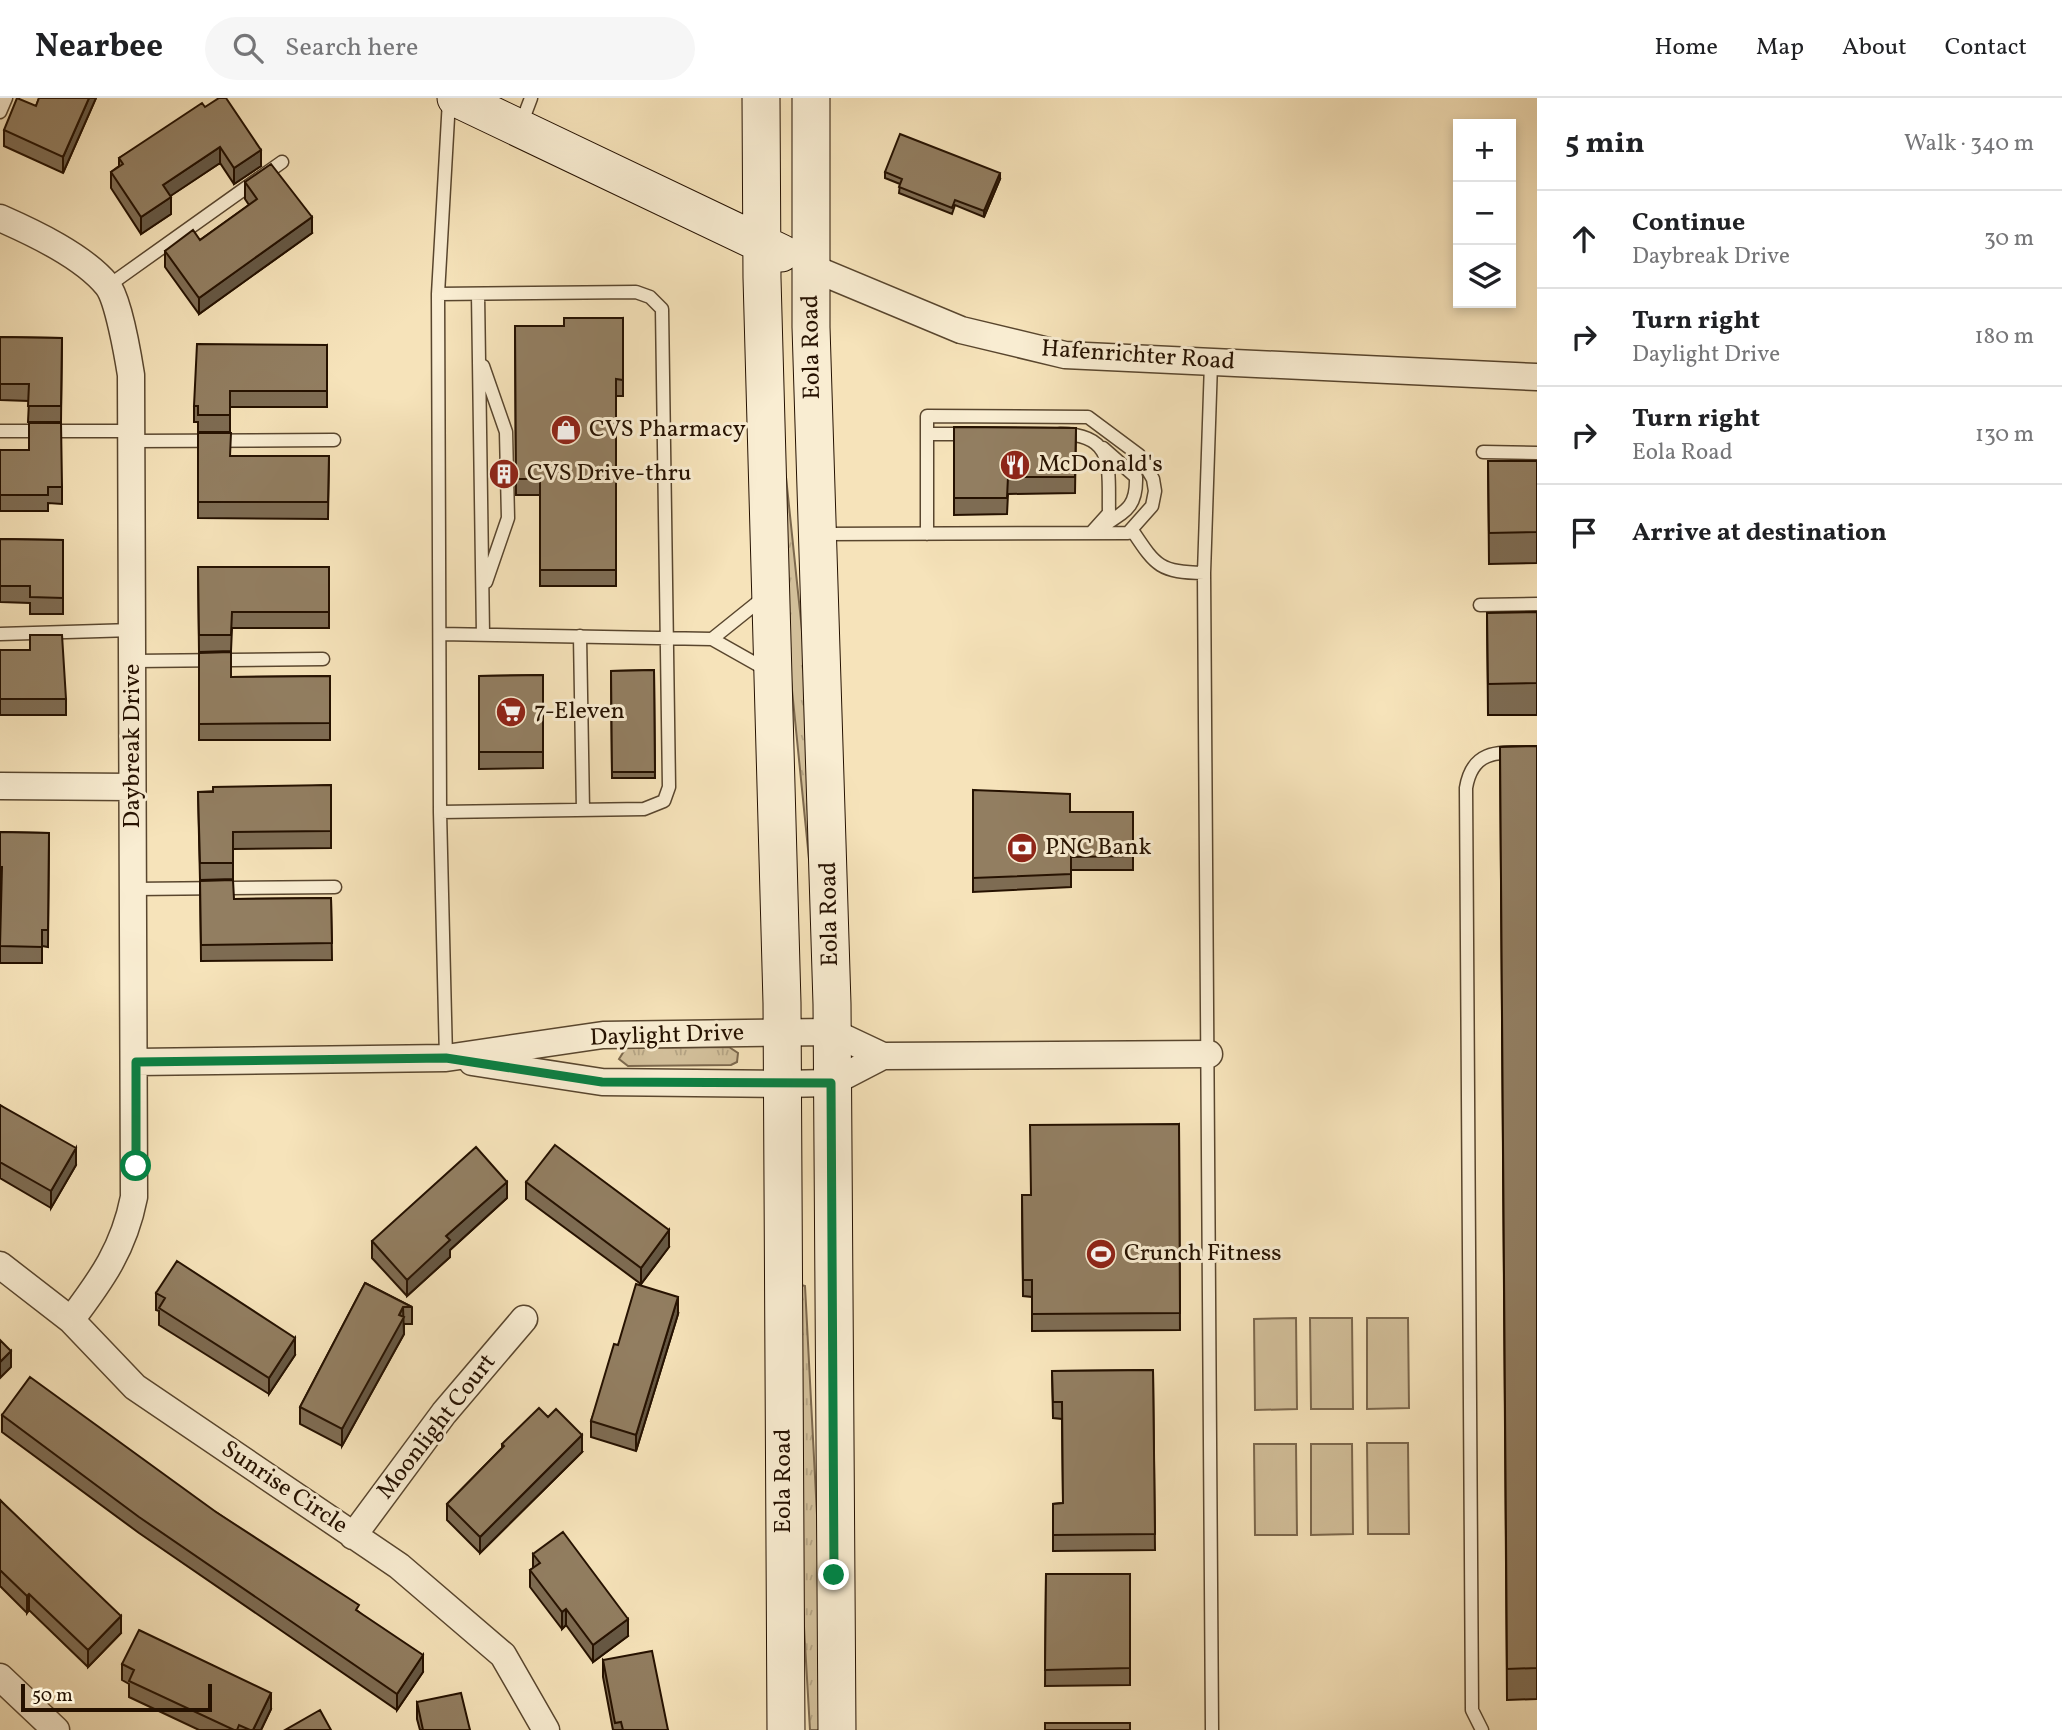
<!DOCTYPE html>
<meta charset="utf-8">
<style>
body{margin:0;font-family:Vollkorn,serif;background:#f6f6f6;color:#202124}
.controls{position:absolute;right:21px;top:21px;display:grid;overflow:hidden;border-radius:0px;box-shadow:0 4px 10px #0003}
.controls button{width:63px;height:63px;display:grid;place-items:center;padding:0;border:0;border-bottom:2px solid #e0e0e0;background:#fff;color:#202124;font:35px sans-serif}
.scale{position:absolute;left:21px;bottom:18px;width:191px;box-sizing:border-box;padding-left:7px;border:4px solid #251100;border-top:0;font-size:19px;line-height:24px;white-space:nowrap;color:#251100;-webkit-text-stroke:5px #f9edd2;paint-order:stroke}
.stop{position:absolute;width:21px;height:21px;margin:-16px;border:5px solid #0b8043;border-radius:50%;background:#fff}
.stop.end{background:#0b8043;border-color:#fff;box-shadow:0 2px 7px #0008}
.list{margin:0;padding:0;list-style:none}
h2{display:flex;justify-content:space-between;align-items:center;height:91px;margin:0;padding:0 28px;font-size:30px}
h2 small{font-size:23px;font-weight:400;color:#757577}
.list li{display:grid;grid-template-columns:46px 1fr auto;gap:21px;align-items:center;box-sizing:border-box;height:98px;padding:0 28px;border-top:2px solid #e0e0e0}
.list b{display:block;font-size:26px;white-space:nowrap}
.list p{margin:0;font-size:23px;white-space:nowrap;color:#757577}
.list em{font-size:23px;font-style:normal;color:#757577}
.icon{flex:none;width:38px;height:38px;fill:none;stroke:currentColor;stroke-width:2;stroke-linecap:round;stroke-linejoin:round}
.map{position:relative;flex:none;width:1537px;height:1632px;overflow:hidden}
header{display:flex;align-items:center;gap:42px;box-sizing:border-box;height:98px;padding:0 35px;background:#fff;border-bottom:2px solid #e0e0e0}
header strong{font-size:33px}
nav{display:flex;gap:38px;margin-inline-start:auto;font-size:24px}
.search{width:490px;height:63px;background:#f6f6f6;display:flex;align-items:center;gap:18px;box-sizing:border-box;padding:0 24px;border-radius:38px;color:#757577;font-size:26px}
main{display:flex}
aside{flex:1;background:#fff}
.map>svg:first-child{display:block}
.grass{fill:url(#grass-tufts);stroke:#7c684d;stroke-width:2}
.pitch{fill:#d2bf9a;stroke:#7c684d;stroke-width:2}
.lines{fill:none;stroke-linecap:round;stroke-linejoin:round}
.lane-casing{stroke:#59462e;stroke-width:15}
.street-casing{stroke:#59462e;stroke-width:29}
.secondary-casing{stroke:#251100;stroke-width:39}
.lane{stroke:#f9edd2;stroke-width:12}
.street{stroke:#f9edd2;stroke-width:26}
.secondary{stroke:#f9edd2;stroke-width:37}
.wall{fill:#7e6c53;stroke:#251100;stroke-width:2}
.shaded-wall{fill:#665844;stroke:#251100;stroke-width:2}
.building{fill:#927e61;stroke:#251100;stroke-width:2}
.route{stroke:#0b8043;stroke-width:9}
.labels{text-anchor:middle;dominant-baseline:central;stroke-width:6;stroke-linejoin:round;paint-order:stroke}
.street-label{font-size:24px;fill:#251100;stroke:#f9edd2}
.poi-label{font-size:24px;fill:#251100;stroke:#f9edd2;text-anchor:start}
</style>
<header>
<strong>Nearbee</strong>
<div class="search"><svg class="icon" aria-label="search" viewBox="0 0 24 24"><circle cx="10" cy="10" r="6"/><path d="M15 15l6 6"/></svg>Search here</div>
<nav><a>Home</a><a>Map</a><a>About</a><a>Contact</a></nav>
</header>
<main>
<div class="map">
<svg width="1537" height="1632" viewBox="0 0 1537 1632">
<defs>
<pattern id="grass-tufts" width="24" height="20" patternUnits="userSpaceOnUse" patternTransform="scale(1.75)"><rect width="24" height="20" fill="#d2bf9a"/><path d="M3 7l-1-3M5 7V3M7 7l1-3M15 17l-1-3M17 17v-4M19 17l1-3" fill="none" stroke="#b4a383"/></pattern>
</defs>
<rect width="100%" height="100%" fill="#f6e3ba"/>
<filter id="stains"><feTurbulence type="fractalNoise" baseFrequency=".00286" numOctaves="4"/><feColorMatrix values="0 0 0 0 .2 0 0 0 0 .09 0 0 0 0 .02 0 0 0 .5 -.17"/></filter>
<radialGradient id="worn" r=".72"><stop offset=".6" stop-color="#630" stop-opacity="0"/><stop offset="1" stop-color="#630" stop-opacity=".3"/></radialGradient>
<path class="grass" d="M 786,379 L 808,590 L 813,761 L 809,761 L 788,552 Z
M 729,949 L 738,955 L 737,964 L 731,967 L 628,968 L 619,961 L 626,950 Z
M 798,1186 L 805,1188 L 818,1436 L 820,1632 L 810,1632 L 801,1477 Z"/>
<path class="pitch" d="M 1296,1220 L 1297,1311 L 1255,1312 L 1254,1221 Z
M 1310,1220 L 1352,1220 L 1353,1311 L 1311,1311 Z
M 1367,1220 L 1408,1220 L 1409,1310 L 1367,1311 Z
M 1367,1345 L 1408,1345 L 1409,1436 L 1368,1436 Z
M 1254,1346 L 1296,1346 L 1297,1437 L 1255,1437 Z
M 1311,1346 L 1352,1346 L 1353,1436 L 1311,1437 Z"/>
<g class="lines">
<g class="lane-casing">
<path id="lane" d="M 0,14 L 6,0
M 520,29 L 531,0
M 108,188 L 282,64
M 438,196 L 636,194 L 650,199 L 662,211 L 669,689 L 664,703 L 644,711 L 440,714
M 478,196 L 483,536
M 1211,265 L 1204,475 L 1212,1632
M 483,268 L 506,334 L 508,420 L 486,484
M 0,333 L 131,333
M 927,336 L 968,336
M 1060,336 C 1116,336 1108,371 1109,415 L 1091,435
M 131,343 L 334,342
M 1103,350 L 1136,379 C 1137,409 1126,413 1103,428
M 1483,354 L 1537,355
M 1132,432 C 1156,468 1159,474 1204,475
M 821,436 L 1128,435 L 1152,408 L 1155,393 L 1153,381 L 1139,357 L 1088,319 L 927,318 L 927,436
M 1480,507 L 1537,506
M 0,536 L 133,532
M 440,536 L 712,541 L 767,572
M 580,538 L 583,712
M 712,541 L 763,500
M 134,563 L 323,561
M 133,791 L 335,789
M 446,960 L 440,714 L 438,196 L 449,2
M 1482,1632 L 1472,1612 L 1466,690 C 1473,648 1503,655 1537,655"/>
</g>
<g class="street-casing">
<path id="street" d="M 0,120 C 34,135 83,158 107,187 C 118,200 128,258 131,277 L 134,1099 C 124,1150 102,1181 71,1222
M 810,169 L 961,232 L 1065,257 L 1537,279
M 0,688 L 132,689
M 136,964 L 446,960 L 603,937 L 745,935 L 832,934 L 883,958 L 1209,956
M 472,964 L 602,984 L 781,986 L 831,985 L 883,958
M 0,1167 L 71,1222 L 135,1289 L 399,1468 L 503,1557 L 546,1632
M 353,1438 L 444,1315 L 524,1221
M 0,1579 L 56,1632"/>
</g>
<g class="secondary-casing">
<path id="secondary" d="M 456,0 L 781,155
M 761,0 L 762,180 L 782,905 L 786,1632
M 811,0 L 811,229 L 832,906 L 837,1632"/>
</g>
<use href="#lane" class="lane"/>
<use href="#street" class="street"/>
<use href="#secondary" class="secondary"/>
</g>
<path class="wall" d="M 39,0 L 96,0 L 63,75 L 4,48 L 4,32 L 36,8 Z
M 205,9 L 261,68 L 234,86 L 220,65 L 170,98 L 171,116 L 141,136 L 111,90 L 111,74 L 119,68 L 119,60 Z
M 885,74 L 1000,81 L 984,119 L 955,107 L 952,116 L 899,95 L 900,86 L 885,80 Z
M 245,84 L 312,135 L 199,216 L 165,169 L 165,153 L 200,142 L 249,107 L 245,101 Z
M 623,220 L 623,298 L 616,298 L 616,488 L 540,488 L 540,397 L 516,397 L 515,228 L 564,228 Z
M 0,239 L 62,240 L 61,324 L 28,324 L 29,303 L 0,302 Z
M 327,247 L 327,309 L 230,309 L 230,334 L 198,334 L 198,324 L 194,324 L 194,308 Z
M 954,329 L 1076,330 L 1075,395 L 1008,396 L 1007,416 L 954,417 Z
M 198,335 L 230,358 L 329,358 L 328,421 L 198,420 Z
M 0,352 L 62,389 L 62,406 L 48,405 L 48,413 L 0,413 Z
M 1488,363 L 1537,363 L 1537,465 L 1489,466 Z
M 0,441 L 63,442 L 63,516 L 30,516 L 30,505 L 0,504 Z
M 198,469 L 329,469 L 329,530 L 232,530 L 231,553 L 199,554 Z
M 1537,514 L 1537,617 L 1488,617 L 1487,515 Z
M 0,552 L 66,601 L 66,617 L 0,617 Z
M 199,555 L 231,579 L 330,578 L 330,642 L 199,642 Z
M 654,572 L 655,680 L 612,680 L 611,573 Z
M 543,577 L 543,670 L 479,671 L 479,578 Z
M 1537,648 L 1537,1601 L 1507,1602 L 1500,649 Z
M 331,687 L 331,750 L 233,751 L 233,781 L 200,782 L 198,694 Z
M 973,692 L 1070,714 L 1133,714 L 1133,772 L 1071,772 L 1071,789 L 973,794 Z
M 0,734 L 49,735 L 48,849 L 42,848 L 42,865 L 0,865 L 0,816 L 1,816 L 1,785 L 0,785 Z
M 200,783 L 234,801 L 331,800 L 332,862 L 201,863 Z
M 0,1007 L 76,1067 L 51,1110 L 0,1080 Z
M 1179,1026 L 1180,1232 L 1032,1233 L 1032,1199 L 1023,1198 L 1022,1097 L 1031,1097 Z
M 526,1084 L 669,1149 L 641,1186 L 526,1101 Z
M 507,1100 L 450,1152 L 450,1159 L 407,1198 L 372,1160 L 372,1143 Z
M 365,1185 L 412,1209 L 412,1226 L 404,1226 L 404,1236 L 342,1348 L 300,1326 L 300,1309 Z
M 156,1195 L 295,1257 L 269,1296 L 159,1227 L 159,1213 L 156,1212 Z
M 678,1216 L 636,1353 L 591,1339 L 591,1323 L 618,1247 Z
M 1153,1272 L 1155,1452 L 1053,1453 L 1053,1406 L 1063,1405 L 1062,1321 L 1053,1320 L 1052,1273 Z
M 2,1317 L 216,1414 L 359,1514 L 423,1574 L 397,1612 L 139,1435 L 2,1334 Z
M 502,1346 L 582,1354 L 480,1455 L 447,1422 L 447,1406 L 502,1350 Z
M 0,1402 L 121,1535 L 88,1569 L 29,1512 L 27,1515 L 0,1488 Z
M 533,1456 L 628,1538 L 593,1564 L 566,1527 L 562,1531 L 530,1489 L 530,1472 L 533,1470 Z
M 1046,1476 L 1130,1476 L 1130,1587 L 1045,1588 Z
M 603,1562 L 668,1632 L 613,1632 L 603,1579 Z
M 122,1566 L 271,1611 L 261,1632 L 199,1632 L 129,1599 L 129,1586 L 122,1582 Z
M 417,1604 L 470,1632 L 420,1632 L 417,1621 Z"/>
<path class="shaded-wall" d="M 89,0 L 96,0 L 63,75 L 63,59 Z
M 220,49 L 220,65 L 163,103 L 163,87 Z
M 261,52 L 261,68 L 234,86 L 234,70 Z
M 1000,75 L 1000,81 L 984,119 L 984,113 Z
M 171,99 L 171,116 L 141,136 L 141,119 Z
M 312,119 L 312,135 L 199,216 L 199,200 Z
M 76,1050 L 76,1067 L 51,1110 L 51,1093 Z
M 507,1084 L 507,1100 L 450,1152 L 450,1159 L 407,1198 L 407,1182 L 446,1138 Z
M 669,1132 L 669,1149 L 641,1186 L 641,1170 Z
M 678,1199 L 678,1216 L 636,1353 L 636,1337 Z
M 403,1209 L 404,1236 L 342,1348 L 342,1331 Z
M 295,1240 L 295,1257 L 269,1296 L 269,1280 Z
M 11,1253 L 11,1269 L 0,1280 L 0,1264 Z
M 582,1337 L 582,1354 L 480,1455 L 480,1439 Z
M 29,1496 L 29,1512 L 27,1515 L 27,1498 Z
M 566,1511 L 566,1527 L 562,1531 L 562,1514 Z
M 121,1518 L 121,1535 L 88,1569 L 88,1552 Z
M 628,1521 L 628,1538 L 593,1564 L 593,1547 Z
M 423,1557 L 423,1574 L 397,1612 L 397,1596 Z
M 271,1595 L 271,1611 L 261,1632 L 253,1632 Z"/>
<path class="building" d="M 17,0 L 36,8 L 39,0 L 89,0 L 63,59 L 4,32 Z
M 219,0 L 226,0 L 261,52 L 234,70 L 220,49 L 163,87 L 171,99 L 141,119 L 111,74 L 123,66 L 119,60 L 202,5 L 205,9 Z
M 900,36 L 1000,75 L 984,113 L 955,102 L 952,110 L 899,89 L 902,81 L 885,74 Z
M 271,66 L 312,119 L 199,200 L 165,153 L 193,132 L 200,142 L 257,101 L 245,84 Z
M 564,220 L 623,220 L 623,282 L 616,281 L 616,472 L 540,472 L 540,381 L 516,381 L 515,228 L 564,228 Z
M 0,239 L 62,240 L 61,308 L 28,308 L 29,286 L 0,286 Z
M 197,246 L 327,247 L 327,293 L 230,293 L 230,317 L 198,317 L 198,308 L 194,308 Z
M 29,325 L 61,325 L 62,389 L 48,389 L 48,397 L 0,397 L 0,352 L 29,352 Z
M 954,329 L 1076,330 L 1075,379 L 1008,379 L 1007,400 L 954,400 Z
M 198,335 L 231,335 L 230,358 L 329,358 L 328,404 L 198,404 Z
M 1488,363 L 1537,363 L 1537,434 L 1489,435 Z
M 0,441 L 63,442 L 63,500 L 30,499 L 30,488 L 0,488 Z
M 198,469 L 329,469 L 329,514 L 232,514 L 231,537 L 199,537 Z
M 1537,514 L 1537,585 L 1488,586 L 1487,515 Z
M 30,537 L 62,537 L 66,601 L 0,601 L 0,552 L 30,552 Z
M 231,554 L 231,579 L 330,578 L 330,625 L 199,626 L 199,555 Z
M 654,572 L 655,674 L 612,674 L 611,573 Z
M 543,577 L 543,654 L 479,654 L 479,578 Z
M 1537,648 L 1537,1570 L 1507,1571 L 1500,649 Z
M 331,687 L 331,733 L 233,734 L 233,765 L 200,765 L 198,694 L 213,694 L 213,689 Z
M 973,692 L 1070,696 L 1070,714 L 1133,714 L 1133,758 L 1071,759 L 1071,776 L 973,780 Z
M 0,734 L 49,735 L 48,832 L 42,832 L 42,849 L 0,848 L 2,769 L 0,769 Z
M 233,782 L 234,801 L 331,800 L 332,845 L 201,847 L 200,783 Z
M 0,1007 L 76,1050 L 51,1093 L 0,1064 Z
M 1179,1026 L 1180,1215 L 1032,1216 L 1032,1182 L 1023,1182 L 1022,1097 L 1031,1097 L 1030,1027 Z
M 555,1047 L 669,1132 L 641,1170 L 526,1084 Z
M 476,1049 L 507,1084 L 446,1138 L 450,1142 L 407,1182 L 372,1143 Z
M 177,1163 L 295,1240 L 269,1280 L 159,1210 L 165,1200 L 156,1195 Z
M 365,1185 L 412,1209 L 403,1209 L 399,1217 L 404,1219 L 342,1331 L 300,1309 Z
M 636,1186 L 678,1199 L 636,1337 L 591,1323 L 614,1246 L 618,1247 Z
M 0,1242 L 11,1253 L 0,1264 Z
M 1153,1272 L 1155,1436 L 1053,1437 L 1053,1406 L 1063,1405 L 1062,1304 L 1053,1304 L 1052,1273 Z
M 30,1279 L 216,1414 L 359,1507 L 356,1512 L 423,1557 L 397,1596 L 139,1419 L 2,1317 Z
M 539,1310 L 548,1319 L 556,1311 L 582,1337 L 480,1439 L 447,1406 L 504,1348 L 502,1346 Z
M 0,1402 L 121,1518 L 88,1552 L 29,1496 L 27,1498 L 0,1472 Z
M 563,1434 L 628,1521 L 593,1547 L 566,1511 L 562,1514 L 530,1472 L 540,1465 L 533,1456 Z
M 1046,1476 L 1130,1476 L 1130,1570 L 1045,1572 Z
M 139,1532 L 271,1595 L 253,1632 L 250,1632 L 239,1627 L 237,1632 L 234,1632 L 129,1583 L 134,1572 L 122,1566 Z
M 652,1553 L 668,1632 L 623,1632 L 621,1624 L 615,1625 L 603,1562 Z
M 461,1595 L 470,1632 L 423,1632 L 417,1604 Z
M 320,1612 L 331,1632 L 285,1632 Z
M 1045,1625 L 1130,1625 L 1130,1632 L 1045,1632 Z"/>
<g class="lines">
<path class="route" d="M 136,1068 L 136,964 L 446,960 L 602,984 L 831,985 L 834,1477"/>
</g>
<defs>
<g id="shop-disc" transform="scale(1.575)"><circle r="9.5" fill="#8f2418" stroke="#f9edd2"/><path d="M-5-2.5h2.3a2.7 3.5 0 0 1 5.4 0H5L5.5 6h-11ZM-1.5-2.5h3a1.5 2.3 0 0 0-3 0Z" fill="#fff"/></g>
<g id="restaurant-disc" transform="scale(1.575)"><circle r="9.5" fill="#8f2418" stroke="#f9edd2"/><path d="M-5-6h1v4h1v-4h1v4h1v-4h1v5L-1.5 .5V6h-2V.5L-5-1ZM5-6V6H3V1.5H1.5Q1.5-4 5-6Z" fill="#fff"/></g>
<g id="building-disc" transform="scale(1.575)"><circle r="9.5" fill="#8f2418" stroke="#f9edd2"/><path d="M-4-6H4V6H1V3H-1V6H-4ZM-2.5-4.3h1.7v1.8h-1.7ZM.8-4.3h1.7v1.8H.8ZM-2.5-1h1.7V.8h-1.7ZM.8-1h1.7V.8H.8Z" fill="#fff"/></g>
<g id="supermarket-disc" transform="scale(1.575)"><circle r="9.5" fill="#8f2418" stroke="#f9edd2"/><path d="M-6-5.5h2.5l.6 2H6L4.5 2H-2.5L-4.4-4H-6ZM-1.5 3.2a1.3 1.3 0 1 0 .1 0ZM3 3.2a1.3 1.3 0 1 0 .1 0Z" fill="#fff"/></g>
<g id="bank-disc" transform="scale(1.575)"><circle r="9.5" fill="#8f2418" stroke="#f9edd2"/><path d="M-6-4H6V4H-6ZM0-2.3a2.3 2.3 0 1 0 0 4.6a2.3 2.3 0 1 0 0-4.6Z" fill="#fff"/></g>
<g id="stadium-disc" transform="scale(1.575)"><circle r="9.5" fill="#8f2418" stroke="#f9edd2"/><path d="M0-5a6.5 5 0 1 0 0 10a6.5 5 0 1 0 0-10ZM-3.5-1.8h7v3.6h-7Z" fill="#fff"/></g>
</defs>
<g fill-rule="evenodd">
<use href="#shop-disc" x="566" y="332"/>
<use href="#restaurant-disc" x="1015" y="367"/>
<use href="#building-disc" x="504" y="376"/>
<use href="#supermarket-disc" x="511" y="614"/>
<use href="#bank-disc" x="1022" y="750"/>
<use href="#stadium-disc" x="1101" y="1156"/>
</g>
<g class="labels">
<g class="street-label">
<text transform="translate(812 249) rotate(-91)">Eola Road</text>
<text transform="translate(1138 258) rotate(4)">Hafenrichter Road</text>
<text transform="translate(133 648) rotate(-90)">Daybreak Drive</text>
<text transform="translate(830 816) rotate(-91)">Eola Road</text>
<text transform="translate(667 938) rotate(-2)">Daylight Drive</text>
<text transform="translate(437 1329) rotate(-52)">Moonlight Court</text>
<text transform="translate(784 1383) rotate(-90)">Eola Road</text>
<text transform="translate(284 1390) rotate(34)">Sunrise Circle</text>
</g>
<g class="poi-label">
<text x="589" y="332">CVS Pharmacy</text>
<text x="1038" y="367">McDonald's</text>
<text x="527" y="376">CVS Drive-thru</text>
<text x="534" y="614">7-Eleven</text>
<text x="1045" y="750">PNC Bank</text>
<text x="1124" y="1156">Crunch Fitness</text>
</g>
</g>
<rect width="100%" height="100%" filter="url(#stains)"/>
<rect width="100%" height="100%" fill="url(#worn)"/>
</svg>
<div class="controls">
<button>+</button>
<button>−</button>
<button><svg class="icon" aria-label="layers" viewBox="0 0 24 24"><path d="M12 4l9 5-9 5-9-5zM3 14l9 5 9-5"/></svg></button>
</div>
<div class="scale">50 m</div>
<div class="stop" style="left:136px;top:1068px"></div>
<div class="stop end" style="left:834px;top:1477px"></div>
</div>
<aside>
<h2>5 min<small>Walk · 340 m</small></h2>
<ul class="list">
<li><svg class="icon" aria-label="ahead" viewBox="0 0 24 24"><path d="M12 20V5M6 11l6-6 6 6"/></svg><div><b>Continue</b><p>Daybreak Drive</p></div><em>30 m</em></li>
<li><svg class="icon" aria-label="right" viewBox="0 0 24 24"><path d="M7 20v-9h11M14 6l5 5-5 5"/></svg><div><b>Turn right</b><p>Daylight Drive</p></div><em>180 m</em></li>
<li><svg class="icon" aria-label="right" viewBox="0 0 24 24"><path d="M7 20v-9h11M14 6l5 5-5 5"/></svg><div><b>Turn right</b><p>Eola Road</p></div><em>130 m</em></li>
<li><svg class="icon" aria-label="arrive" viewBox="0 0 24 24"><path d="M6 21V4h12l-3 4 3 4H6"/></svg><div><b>Arrive at destination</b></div></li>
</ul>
</aside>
</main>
